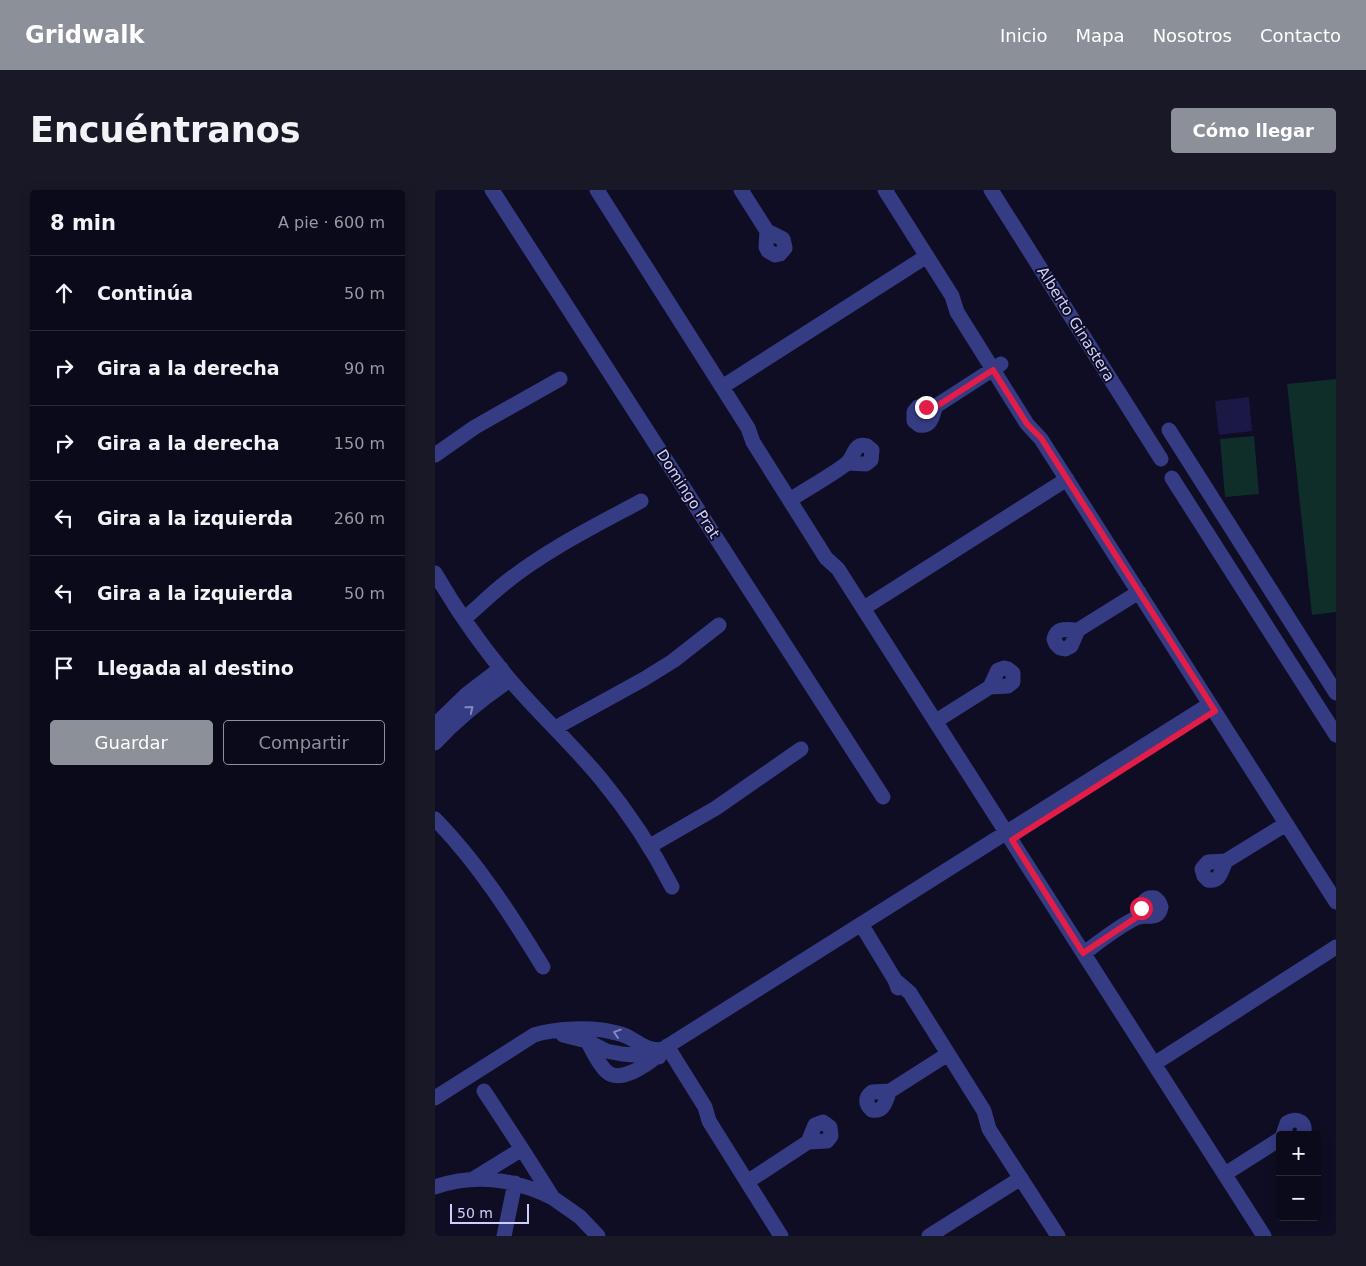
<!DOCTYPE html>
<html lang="es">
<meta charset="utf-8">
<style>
body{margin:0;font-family:"DejaVu Sans",sans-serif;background:#181827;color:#f1f3f6}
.controls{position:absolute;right:15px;bottom:15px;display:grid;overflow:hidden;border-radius:5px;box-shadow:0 2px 12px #0003}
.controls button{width:45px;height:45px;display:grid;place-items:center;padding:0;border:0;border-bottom:1px solid #2a2b39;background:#0a0a1a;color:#f1f3f6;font:25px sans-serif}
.scale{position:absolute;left:15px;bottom:12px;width:79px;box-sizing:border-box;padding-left:5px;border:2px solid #cfcfff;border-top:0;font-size:14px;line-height:18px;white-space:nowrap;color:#cfcfff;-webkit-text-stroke:4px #0e0d23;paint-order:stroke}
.stop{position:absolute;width:15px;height:15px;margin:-11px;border:4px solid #e11d48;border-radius:50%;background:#fff}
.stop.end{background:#e11d48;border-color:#fff;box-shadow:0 1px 5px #0008}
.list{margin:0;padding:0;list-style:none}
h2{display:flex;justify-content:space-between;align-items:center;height:65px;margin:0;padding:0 20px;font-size:21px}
h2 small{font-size:16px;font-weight:400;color:#999aa2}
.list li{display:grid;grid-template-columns:32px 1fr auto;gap:15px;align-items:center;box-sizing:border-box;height:75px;padding:0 20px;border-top:1px solid #2a2b39}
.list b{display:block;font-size:19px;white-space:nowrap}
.list em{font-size:16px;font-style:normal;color:#999aa2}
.actions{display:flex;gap:10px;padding:15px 20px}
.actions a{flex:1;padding:11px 0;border:1px solid #8c9099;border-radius:5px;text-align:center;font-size:18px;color:#8c9099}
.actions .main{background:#8c9099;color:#fff}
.icon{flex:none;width:28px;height:28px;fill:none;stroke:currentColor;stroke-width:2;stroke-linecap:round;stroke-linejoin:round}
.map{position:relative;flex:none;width:901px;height:1046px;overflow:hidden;border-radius:5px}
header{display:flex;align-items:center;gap:30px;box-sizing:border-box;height:70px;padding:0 25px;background:#8c9099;color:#fff}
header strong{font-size:24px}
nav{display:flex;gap:28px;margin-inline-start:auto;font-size:18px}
.intro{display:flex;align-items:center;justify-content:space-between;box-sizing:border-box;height:120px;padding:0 30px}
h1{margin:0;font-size:35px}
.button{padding:12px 22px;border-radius:5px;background:#8c9099;color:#fff;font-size:18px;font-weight:700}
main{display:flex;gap:30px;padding:0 30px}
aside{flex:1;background:#0a0a1a;border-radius:5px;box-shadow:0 2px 12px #0003}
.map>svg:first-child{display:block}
.pitch{fill:#0f2d29}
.building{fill:#1b1845}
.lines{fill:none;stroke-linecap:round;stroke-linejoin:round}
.minor{stroke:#353c84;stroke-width:15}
.oneway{stroke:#8286c2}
.route{stroke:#e11d48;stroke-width:6}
.labels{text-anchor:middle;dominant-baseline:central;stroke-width:4;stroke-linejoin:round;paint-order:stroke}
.street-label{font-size:15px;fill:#cfcfff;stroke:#0e0d23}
</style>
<header>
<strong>Gridwalk</strong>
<nav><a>Inicio</a><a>Mapa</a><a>Nosotros</a><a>Contacto</a></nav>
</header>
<div class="intro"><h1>Encuéntranos</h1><a class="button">Cómo llegar</a></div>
<main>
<aside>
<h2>8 min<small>A pie · 600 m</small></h2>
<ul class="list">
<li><svg class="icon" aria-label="ahead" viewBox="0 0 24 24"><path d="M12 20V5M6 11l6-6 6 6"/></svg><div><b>Continúa</b></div><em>50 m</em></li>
<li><svg class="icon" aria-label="right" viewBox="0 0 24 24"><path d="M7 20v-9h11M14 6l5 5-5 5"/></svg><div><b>Gira a la derecha</b></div><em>90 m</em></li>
<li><svg class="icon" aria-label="right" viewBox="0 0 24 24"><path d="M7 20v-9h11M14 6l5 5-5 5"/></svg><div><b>Gira a la derecha</b></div><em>150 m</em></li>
<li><svg class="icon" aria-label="left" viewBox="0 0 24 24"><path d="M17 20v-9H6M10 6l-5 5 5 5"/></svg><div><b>Gira a la izquierda</b></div><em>260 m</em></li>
<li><svg class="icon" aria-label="left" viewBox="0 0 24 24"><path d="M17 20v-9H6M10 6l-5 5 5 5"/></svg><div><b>Gira a la izquierda</b></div><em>50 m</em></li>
<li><svg class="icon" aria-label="arrive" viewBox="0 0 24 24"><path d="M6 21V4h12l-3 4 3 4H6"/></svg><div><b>Llegada al destino</b></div></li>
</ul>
<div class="actions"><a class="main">Guardar</a><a>Compartir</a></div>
</aside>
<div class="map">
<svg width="901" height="1046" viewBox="0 0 901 1046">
<rect width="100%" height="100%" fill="#0e0d23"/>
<path class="pitch" d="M 901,189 L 901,422 L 877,425 L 852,194 Z
M 819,246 L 824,304 L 790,307 L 785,249 Z"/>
<path class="building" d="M 814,207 L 817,241 L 784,245 L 780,211 Z"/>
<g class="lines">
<path class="minor" d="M 57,0 L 448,607
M 162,0 L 313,238 L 318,252 L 391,368 L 403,379 L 829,1046
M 306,0 L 332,41 L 348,49 L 350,58 L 345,64 L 340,65 L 333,61 L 331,57 L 332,41
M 450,0 L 517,106 L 522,122 L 592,234 L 606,249 L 901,712
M 556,0 L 726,269
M 287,197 L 492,66
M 501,216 C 497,226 497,237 484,235 L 479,231 L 479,222 L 483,217 L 501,216 L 566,174
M 734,240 L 901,503
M 0,265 L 40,237 L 125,189
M 737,288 L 901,545
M 355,310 C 373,298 394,287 411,274 C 420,267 418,252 432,256 L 437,260 L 436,270 L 431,274 L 413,273
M 0,383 C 22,421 48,458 76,491 C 105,525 138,555 166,589 C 194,623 217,658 237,697
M 429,418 L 632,289
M 29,429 C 43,417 56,404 70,393 C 111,360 160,336 206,311
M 643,440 C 633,440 622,436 619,449 L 621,454 L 625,458 L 630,459 L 636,456 L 643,440 L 704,402
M 501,531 L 555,497 L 563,480 L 569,478 L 573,479 L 578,483 L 578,492 L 573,496 L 555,497
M 0,535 L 32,504 L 66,478
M 120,538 L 209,489 L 238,471 L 284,435
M 0,553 C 23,528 47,509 75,490
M 0,629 C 43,673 76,725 108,777
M 215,656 L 281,618 L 366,559
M 791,671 C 786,680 786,692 773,690 L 769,686 L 767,679 L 773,672 L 791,671 L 851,634
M 426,734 L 460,790 L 463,798
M 649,763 C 664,752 684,736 701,728 C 711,723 723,732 726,717 L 724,712 L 720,708 C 707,706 707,718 702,727
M 460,790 L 475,803 L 549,921 L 554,939 L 623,1046
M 128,845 L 152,851 L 171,861 L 187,864 L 224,867
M 152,851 C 158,861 163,874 172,882 C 185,893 210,876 221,867 L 222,863
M 232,856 L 270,917 L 274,931 L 346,1046
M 719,874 L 901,757
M 49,901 L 87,959
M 455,901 C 450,911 450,922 437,920 C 430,914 430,907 437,902 L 455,901 L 513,864
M 0,908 L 99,845 C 118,839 157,836 177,842 C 183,843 190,845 195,848 C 206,854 214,862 228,859 L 775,514
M 848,945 L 852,933 C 862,926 873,933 868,945
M 790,984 L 845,949
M 312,992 L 373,952 L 392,951 L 396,946 L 395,937 L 388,932 L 380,935 L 373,952
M 0,997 C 41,983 79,989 118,1008 L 87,959 L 40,988
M 118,1008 L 145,1027 L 163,1046
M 69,1046 L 80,993
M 494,1046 L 586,988"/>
</g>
<defs><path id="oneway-chevron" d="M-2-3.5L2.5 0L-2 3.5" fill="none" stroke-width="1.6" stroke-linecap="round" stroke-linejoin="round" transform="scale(1.25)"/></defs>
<g class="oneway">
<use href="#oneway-chevron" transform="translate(35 519) rotate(-39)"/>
<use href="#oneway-chevron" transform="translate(182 843) rotate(-162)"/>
</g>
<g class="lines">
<path class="route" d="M 491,217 L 502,216 L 558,180 L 592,234 L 606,248 L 780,521 L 577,650 L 648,763 L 702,727 L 706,718"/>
</g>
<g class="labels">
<g class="street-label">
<text transform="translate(641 134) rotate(58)">Alberto Ginastera</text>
<text transform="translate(253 304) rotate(57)">Domingo Prat</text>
</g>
</g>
</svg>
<div class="controls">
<button>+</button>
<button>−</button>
</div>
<div class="scale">50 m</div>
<div class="stop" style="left:706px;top:718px"></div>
<div class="stop end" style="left:491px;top:217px"></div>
</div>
</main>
